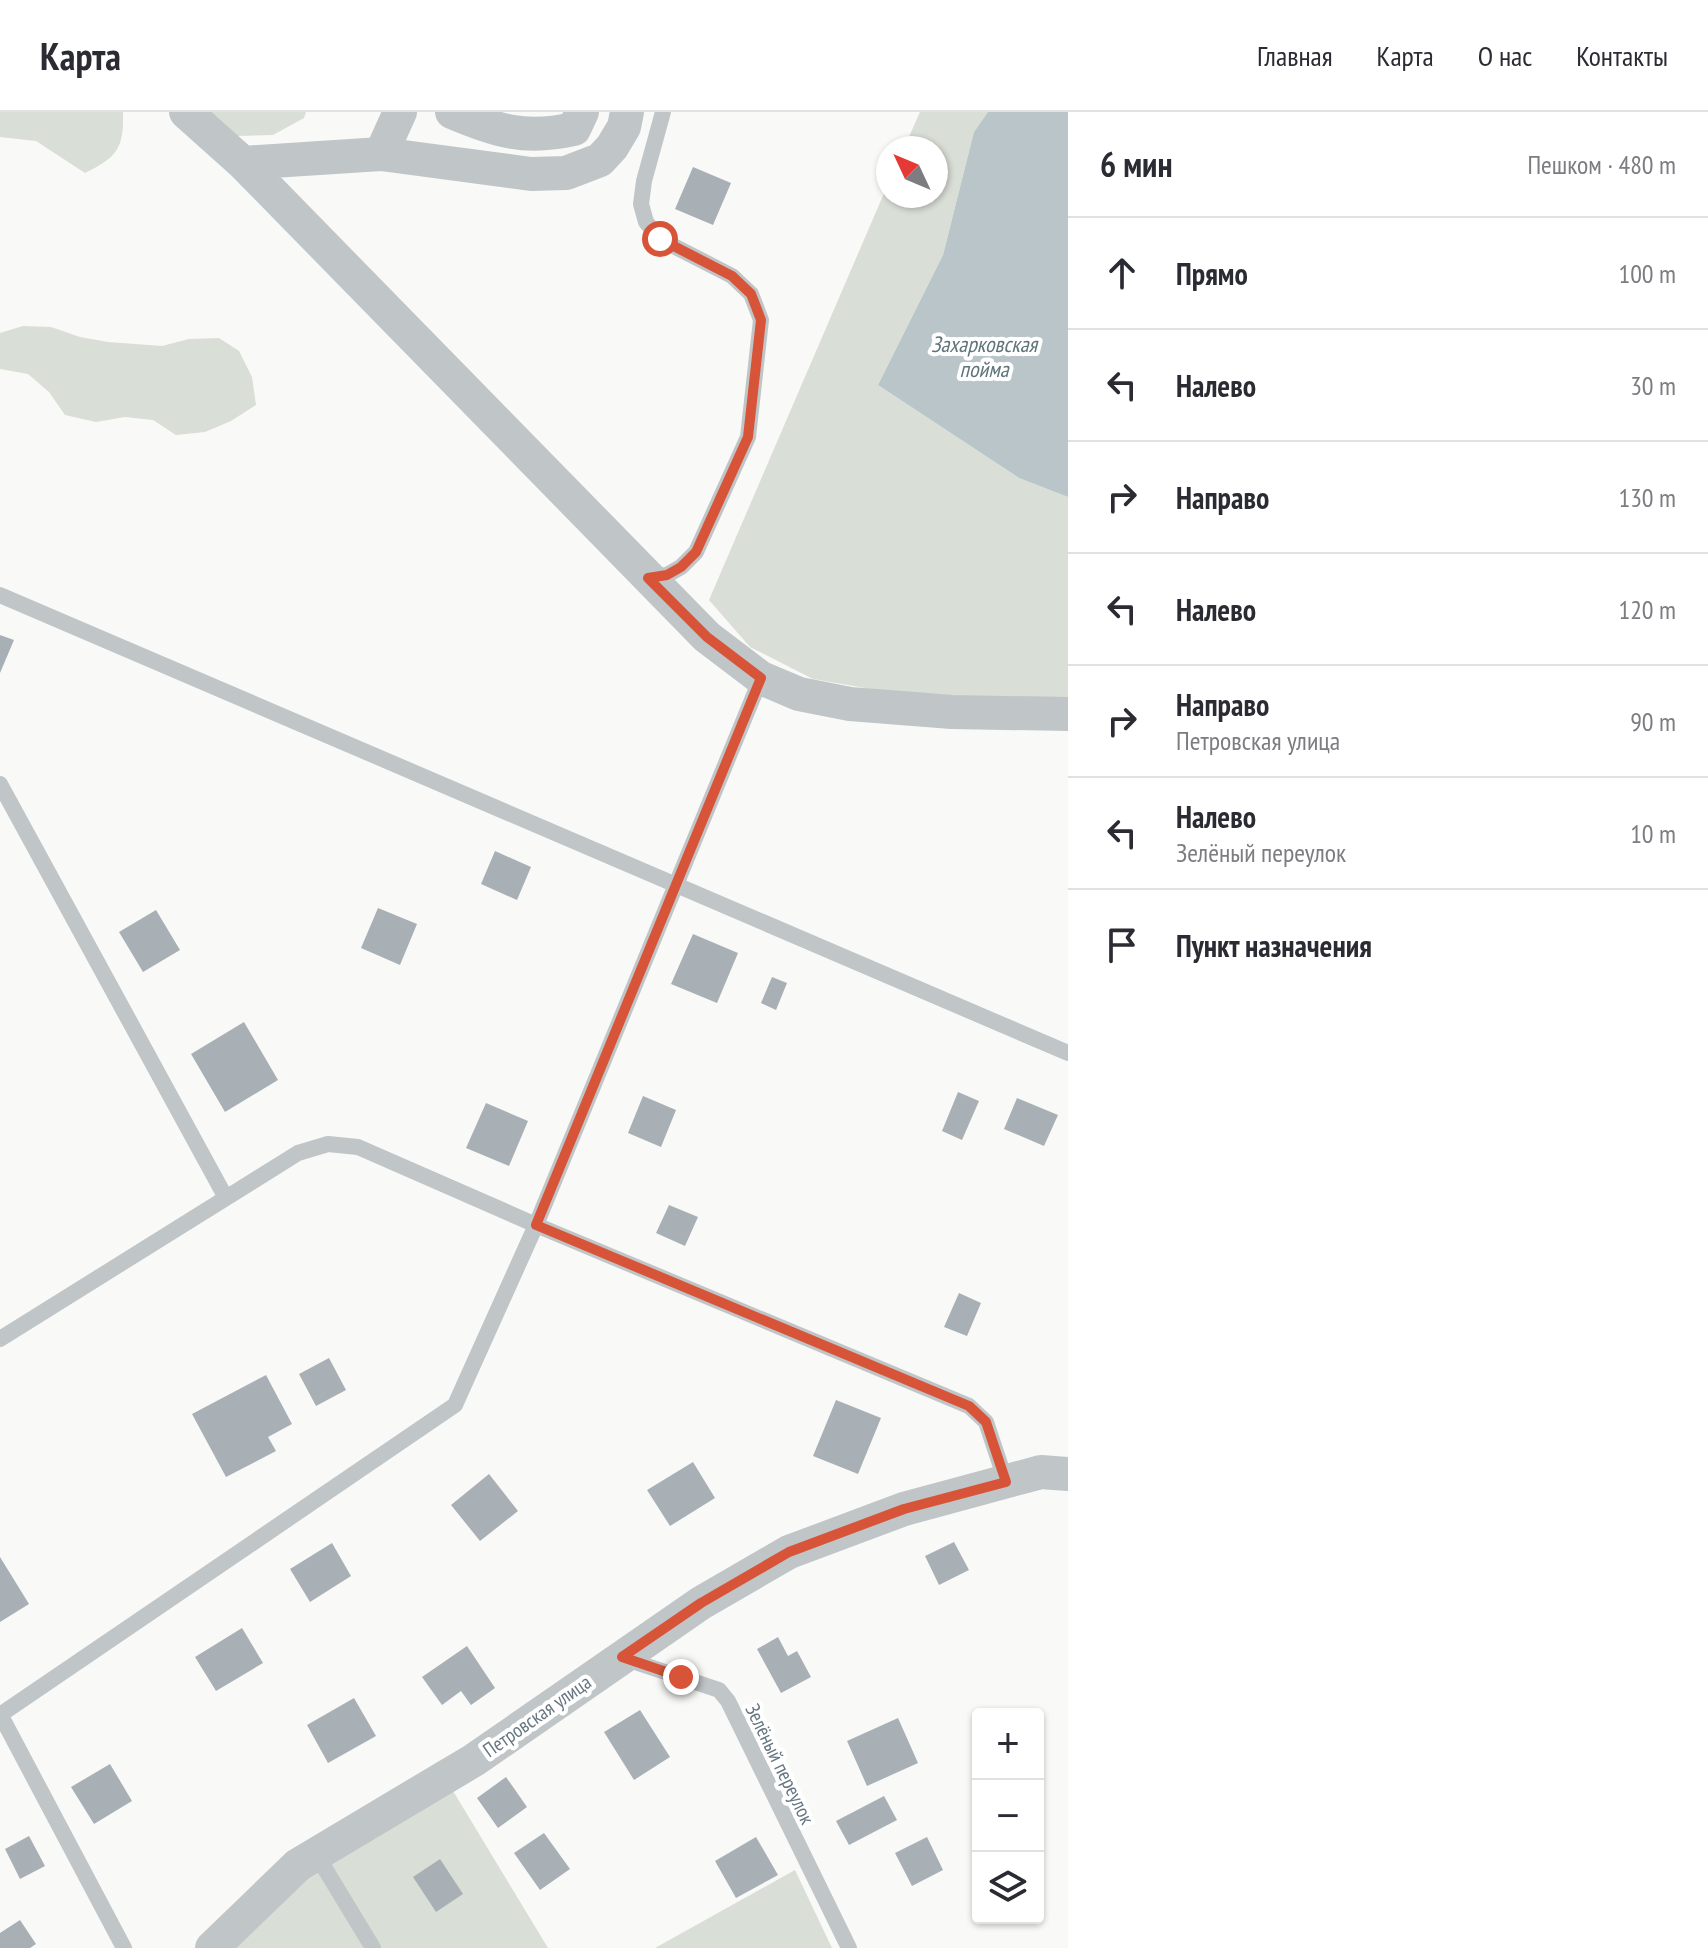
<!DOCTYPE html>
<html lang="ru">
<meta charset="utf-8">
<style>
body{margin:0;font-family:"PT Sans Narrow",sans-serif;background:#f2f2f3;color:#2b2b33}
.controls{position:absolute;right:24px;bottom:24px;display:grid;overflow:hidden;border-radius:8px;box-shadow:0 2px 6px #0004}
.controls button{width:72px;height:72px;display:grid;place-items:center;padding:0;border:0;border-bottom:2px solid #e1e1e2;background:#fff;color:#2b2b33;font:40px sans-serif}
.compass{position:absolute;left:876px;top:24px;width:72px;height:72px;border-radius:50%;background:#fff;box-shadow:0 2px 6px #0004;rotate:314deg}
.stop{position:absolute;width:24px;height:24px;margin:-18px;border:6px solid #d85438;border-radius:50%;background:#fff}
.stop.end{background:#d85438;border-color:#fff;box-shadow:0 2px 8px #0008}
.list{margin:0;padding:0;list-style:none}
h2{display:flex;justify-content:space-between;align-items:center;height:104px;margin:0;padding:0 32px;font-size:34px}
h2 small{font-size:26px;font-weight:400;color:#7c7c81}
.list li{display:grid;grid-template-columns:52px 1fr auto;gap:24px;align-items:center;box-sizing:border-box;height:112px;padding:0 32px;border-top:2px solid #e1e1e2}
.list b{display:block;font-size:30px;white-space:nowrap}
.list p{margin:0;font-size:26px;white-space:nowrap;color:#7c7c81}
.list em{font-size:26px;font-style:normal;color:#7c7c81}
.icon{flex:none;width:44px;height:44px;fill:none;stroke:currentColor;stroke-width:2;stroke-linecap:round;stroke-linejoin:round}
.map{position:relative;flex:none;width:1068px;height:1836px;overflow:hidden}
header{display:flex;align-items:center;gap:48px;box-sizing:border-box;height:112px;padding:0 40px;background:#fff;border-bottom:2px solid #e1e1e2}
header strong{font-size:38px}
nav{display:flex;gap:44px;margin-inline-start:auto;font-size:28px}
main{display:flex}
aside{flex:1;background:#fff}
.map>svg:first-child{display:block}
.green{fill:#d9ded6}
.water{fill:#b9c5c8}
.building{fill:#a8b0b6}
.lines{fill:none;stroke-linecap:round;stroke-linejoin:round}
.lane{stroke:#c0c5c8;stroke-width:16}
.street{stroke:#c0c5c8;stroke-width:34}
.route{stroke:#d85438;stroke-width:10}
.labels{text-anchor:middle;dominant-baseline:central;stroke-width:8;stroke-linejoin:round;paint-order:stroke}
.street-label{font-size:20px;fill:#667680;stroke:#fff}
.water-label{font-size:22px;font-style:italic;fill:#60747a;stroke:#fff}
</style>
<header>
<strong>Карта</strong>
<nav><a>Главная</a><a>Карта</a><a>О нас</a><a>Контакты</a></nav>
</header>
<main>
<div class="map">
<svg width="1068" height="1836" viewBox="0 0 1068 1836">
<rect width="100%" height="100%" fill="#f9f9f7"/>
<path class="green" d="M 0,0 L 123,0 C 124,37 117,45 85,61 L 36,29 L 0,25 Z
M 201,0 L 306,0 L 304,6 L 273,23 L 236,24 Z
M 920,0 L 988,0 L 974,20 L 943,143 L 878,273 L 1019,366 L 1068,385 L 1068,588 L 935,588 L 813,567 L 750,535 L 709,488 L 888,72 L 888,84 L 936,84 L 936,36 L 904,36 Z
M 23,214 L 51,215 L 80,225 L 108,230 L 162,234 L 189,227 L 219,226 L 239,239 L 252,265 L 256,293 L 231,309 L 205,320 L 176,323 L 153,308 L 125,305 L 96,310 L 65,303 L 49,280 L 28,262 L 0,257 L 0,221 Z
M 450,1674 L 548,1836 L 220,1836 L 276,1781 Z
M 795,1758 L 832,1836 L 655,1836 Z"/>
<path class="water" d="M 988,0 L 1068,0 L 1068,385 L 1019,366 L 878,273 L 943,143 L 974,20 Z"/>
<path class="building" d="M 693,55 L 731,71 L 713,113 L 675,97 Z
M 0,523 L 14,528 L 0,561 Z
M 495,739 L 531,755 L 517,788 L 481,772 Z
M 378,796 L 417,812 L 400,853 L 361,836 Z
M 156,798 L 180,838 L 143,860 L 119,820 Z
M 693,822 L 738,841 L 717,891 L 671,872 Z
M 772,865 L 787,871 L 776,898 L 761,891 Z
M 244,910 L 278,968 L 225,1000 L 191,942 Z
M 958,980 L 979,989 L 962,1028 L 942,1019 Z
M 643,984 L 676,998 L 661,1035 L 628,1021 Z
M 1017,986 L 1058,1003 L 1044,1034 L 1004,1017 Z
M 486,991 L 528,1009 L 509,1054 L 466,1036 Z
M 669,1093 L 698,1105 L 685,1134 L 656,1121 Z
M 959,1181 L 981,1191 L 967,1224 L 944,1215 Z
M 329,1246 L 346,1278 L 316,1294 L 299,1262 Z
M 266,1263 L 292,1312 L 268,1325 L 276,1339 L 226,1365 L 192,1302 Z
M 836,1288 L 881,1306 L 858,1362 L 813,1344 Z
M 693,1350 L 715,1386 L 670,1414 L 647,1378 Z
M 489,1362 L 518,1399 L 480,1429 L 451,1393 Z
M 954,1430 L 969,1458 L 939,1473 L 925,1444 Z
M 332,1431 L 351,1464 L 310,1490 L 290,1457 Z
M 0,1445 L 29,1492 L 0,1510 Z
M 242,1516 L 263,1551 L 216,1579 L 195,1545 Z
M 778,1525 L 788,1544 L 797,1539 L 811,1565 L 781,1581 L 757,1537 Z
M 467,1534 L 495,1576 L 471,1593 L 461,1579 L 442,1593 L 422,1565 Z
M 354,1586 L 376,1624 L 328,1651 L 307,1613 Z
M 640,1598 L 670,1645 L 634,1668 L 604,1620 Z
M 898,1606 L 918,1651 L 867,1674 L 847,1629 Z
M 110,1652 L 132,1689 L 94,1712 L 71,1675 Z
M 506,1665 L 527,1695 L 498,1716 L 477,1686 Z
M 884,1684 L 897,1708 L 849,1733 L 836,1709 Z
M 544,1721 L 570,1757 L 540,1778 L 514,1741 Z
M 29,1724 L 45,1754 L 20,1767 L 5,1737 Z
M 756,1725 L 778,1763 L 736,1786 L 715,1749 Z
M 927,1725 L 943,1758 L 912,1774 L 895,1741 Z
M 440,1747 L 463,1782 L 436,1800 L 413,1765 Z
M 20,1808 L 36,1832 L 30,1836 L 0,1836 L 0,1821 Z"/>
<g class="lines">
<path class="lane" d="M 649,466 L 667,463 L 681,455 L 696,440 L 748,325 L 761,208 L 751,182 L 732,164 L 660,127 L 646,110 L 641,92 L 644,69 L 663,0
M 0,483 L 1068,941
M 0,672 L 226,1086
M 0,1227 L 298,1041 L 328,1032 L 358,1035 L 536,1113 L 969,1294 L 986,1310 L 1006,1370
M 623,1546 L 719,1578 L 728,1589 L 849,1836
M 0,1602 L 124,1836
M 0,1603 L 455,1293 L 536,1113 L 761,566
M 316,1742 L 373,1836"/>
<path class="street" d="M 186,0 L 243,51 L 707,525 L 761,566 L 799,582 L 850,592 L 952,600 L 1068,602
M 452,0 C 497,19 525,28 574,17 L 582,0
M 381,42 L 400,0
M 243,51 L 381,42 L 531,62 L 566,61 L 600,48 L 612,35 L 624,15 L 627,0
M 212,1836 L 298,1753 L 474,1648 L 701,1491 L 789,1440 L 904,1397 L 1041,1360 L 1068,1362"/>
</g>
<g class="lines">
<path class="route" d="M 660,127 L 732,164 L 751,182 L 761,208 L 748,325 L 696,440 L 681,455 L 667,463 L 648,466 L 707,525 L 761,566 L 536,1113 L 969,1294 L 986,1310 L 1006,1370 L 904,1397 L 789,1440 L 701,1491 L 622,1545 L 681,1565"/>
</g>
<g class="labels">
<g class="street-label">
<text transform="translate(537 1604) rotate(-35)">Петровская улица</text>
<text transform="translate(780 1652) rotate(64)">Зелёный переулок</text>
</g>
<g class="water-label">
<text x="984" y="232">Захарковская<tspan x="984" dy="25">пойма</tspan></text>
</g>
</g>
</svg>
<div class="controls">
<button>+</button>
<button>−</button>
<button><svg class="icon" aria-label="layers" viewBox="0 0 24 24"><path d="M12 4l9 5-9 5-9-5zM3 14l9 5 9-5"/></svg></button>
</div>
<svg class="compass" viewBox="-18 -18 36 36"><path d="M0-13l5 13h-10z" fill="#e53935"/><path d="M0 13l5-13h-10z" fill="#7c7c81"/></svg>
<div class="stop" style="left:660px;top:127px"></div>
<div class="stop end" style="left:681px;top:1565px"></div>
</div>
<aside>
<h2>6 мин<small>Пешком · 480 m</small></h2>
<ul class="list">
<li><svg class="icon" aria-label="ahead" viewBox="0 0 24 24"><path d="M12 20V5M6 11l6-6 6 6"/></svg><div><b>Прямо</b></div><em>100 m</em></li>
<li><svg class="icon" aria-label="left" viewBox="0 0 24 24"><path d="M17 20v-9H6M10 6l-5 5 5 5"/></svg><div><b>Налево</b></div><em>30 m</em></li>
<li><svg class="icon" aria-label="right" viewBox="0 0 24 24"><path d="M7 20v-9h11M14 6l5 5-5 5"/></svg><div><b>Направо</b></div><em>130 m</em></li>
<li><svg class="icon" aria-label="left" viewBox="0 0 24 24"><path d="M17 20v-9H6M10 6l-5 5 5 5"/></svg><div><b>Налево</b></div><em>120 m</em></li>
<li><svg class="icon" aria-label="right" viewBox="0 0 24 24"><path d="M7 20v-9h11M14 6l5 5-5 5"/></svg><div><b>Направо</b><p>Петровская улица</p></div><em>90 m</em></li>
<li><svg class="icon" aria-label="left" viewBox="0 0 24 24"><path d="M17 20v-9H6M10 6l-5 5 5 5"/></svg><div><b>Налево</b><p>Зелёный переулок</p></div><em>10 m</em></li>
<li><svg class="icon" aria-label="arrive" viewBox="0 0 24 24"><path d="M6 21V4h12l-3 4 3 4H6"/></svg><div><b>Пункт назначения</b></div></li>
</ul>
</aside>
</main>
